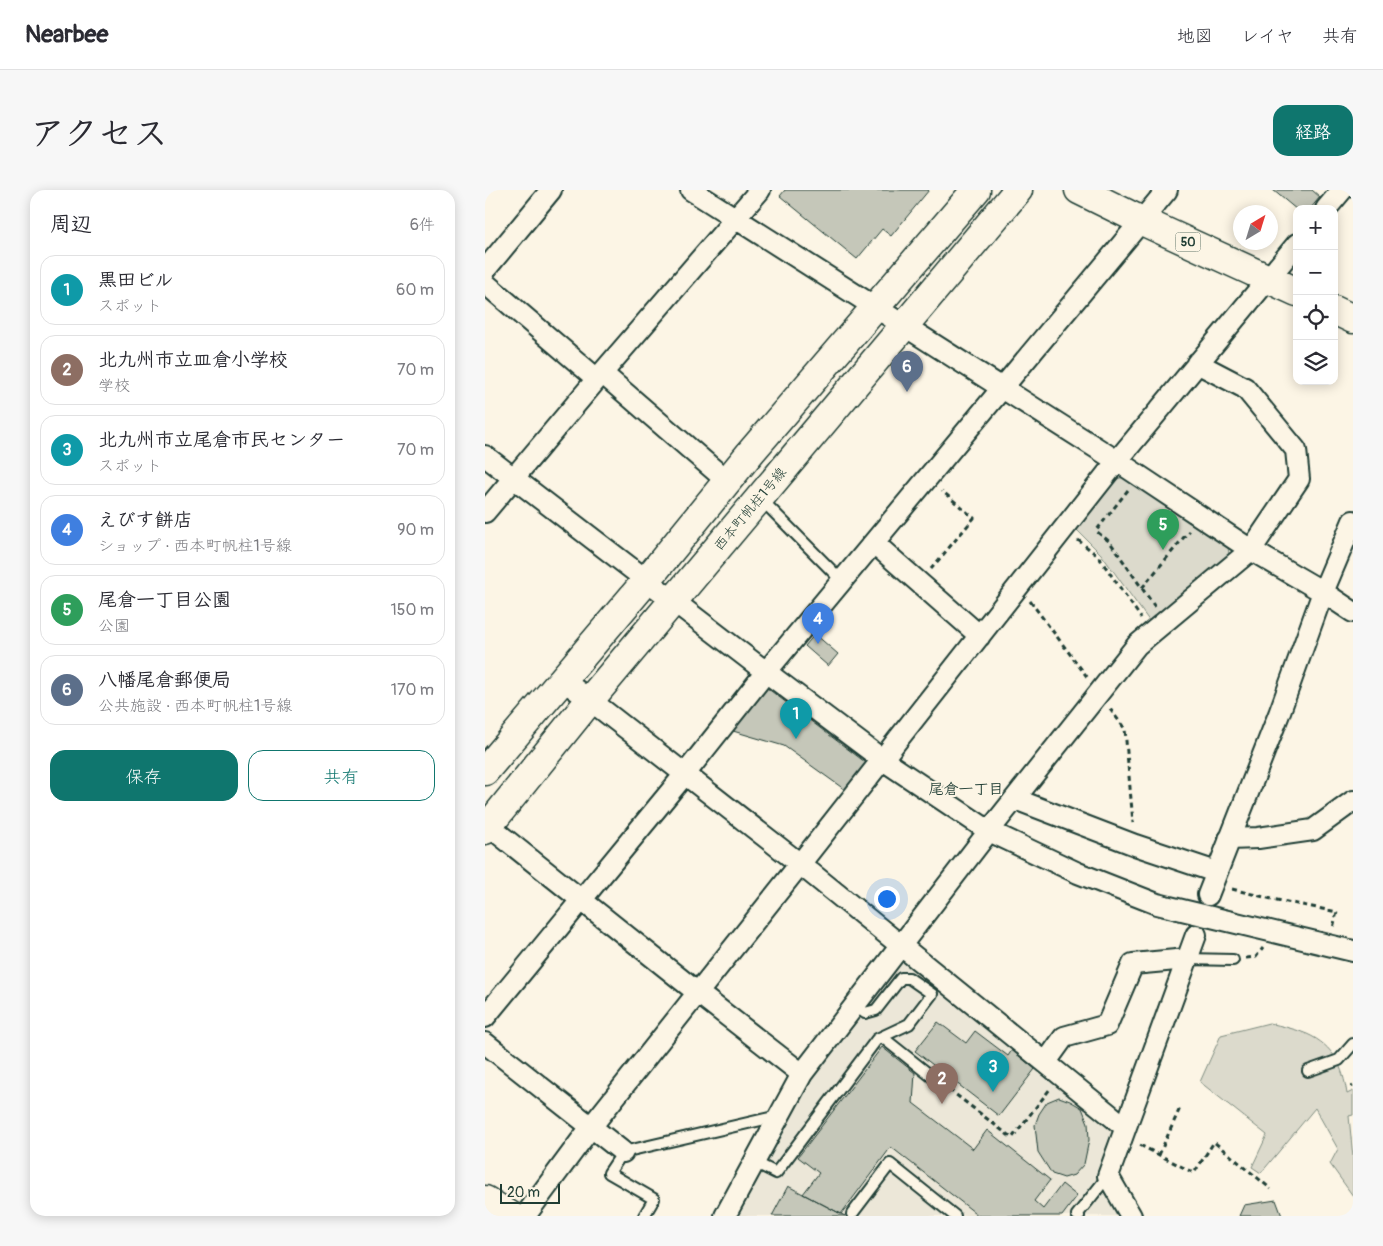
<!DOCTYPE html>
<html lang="ja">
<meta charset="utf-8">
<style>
body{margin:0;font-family:Pangolin,"Klee One",sans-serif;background:#f7f7f7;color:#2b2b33}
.controls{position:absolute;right:15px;top:15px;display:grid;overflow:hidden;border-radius:10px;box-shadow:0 2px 12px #0003}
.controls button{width:45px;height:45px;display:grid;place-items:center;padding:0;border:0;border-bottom:1px solid #e1e1e2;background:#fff;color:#2b2b33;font:25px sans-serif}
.compass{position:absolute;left:748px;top:15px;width:45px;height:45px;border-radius:50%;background:#fff;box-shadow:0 2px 12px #0003;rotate:38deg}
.scale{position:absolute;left:15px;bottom:12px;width:60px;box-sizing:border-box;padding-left:5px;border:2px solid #1f3d34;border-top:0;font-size:14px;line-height:18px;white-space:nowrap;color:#1f3d34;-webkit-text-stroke:4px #fcf5e5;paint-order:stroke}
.you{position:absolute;left:401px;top:708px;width:18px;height:18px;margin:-12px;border:4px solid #fff;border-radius:50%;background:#1a73e8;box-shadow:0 0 0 8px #1a73e833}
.badge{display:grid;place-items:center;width:32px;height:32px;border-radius:50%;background:#0f766e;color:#fff;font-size:16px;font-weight:700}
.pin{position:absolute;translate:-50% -41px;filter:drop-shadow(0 1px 2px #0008)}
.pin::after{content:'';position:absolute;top:26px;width:18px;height:15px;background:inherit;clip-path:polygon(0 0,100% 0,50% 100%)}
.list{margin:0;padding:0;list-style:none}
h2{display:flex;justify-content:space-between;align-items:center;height:65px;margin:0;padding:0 20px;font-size:21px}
h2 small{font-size:16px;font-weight:400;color:#7c7c81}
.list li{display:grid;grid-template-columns:32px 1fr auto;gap:15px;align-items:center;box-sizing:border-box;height:70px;margin:0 10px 10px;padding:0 10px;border:1px solid #e1e1e2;border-radius:15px}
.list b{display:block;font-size:19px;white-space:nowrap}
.list p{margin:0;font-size:16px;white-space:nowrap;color:#7c7c81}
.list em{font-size:16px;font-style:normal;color:#7c7c81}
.actions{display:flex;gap:10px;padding:15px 20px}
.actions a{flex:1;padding:11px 0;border:1px solid #0f766e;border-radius:15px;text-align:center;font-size:18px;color:#0f766e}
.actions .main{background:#0f766e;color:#fff}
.icon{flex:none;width:28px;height:28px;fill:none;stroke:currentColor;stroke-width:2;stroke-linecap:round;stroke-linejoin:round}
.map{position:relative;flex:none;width:868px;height:1026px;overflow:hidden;border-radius:15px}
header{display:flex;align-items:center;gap:30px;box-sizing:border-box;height:70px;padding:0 25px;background:#fff;border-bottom:1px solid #e1e1e2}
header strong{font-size:24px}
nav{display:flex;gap:28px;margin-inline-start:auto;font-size:18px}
.intro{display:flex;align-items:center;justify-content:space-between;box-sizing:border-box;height:120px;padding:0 30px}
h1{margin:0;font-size:35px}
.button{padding:12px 22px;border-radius:15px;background:#0f766e;color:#fff;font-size:18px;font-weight:700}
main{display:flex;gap:30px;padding:0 30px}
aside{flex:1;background:#fff;border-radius:15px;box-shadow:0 2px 12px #0003}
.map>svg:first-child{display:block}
.built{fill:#ece7d8}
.green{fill:#dcdacc;stroke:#7e8c80}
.building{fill:#c5c7b9;stroke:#1f3d34}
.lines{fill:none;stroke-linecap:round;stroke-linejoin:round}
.lane-casing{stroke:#1f3d34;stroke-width:14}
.street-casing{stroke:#1f3d34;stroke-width:24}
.secondary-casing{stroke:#1f3d34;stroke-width:31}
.primary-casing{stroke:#1f3d34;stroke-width:31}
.path{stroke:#1f3d34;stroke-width:3;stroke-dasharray:5 4;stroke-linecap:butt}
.lane{stroke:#fcf5e5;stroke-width:10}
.street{stroke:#fcf5e5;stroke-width:20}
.secondary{stroke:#fcf5e5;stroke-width:28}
.primary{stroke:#fcf5e5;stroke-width:28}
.labels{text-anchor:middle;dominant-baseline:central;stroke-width:4;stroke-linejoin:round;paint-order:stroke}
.shield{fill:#fcf5e5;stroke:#617469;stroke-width:1}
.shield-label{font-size:12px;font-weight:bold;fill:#1f3d34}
.street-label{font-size:14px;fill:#1f3d34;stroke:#fcf5e5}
.neighbourhood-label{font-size:15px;font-weight:bold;fill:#1f3d34;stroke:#fcf5e5}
</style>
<header>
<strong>Nearbee</strong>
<nav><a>地図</a><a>レイヤ</a><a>共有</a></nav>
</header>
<div class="intro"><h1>アクセス</h1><a class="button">経路</a></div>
<main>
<aside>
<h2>周辺<small>6件</small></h2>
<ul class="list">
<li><span class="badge" style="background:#0f9aa8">1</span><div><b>黒田ビル</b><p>スポット</p></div><em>60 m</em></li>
<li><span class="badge" style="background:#8d6e63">2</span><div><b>北九州市立皿倉小学校</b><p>学校</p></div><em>70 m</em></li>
<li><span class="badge" style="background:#0f9aa8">3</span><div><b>北九州市立尾倉市民センター</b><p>スポット</p></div><em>70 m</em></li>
<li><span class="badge" style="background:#3f7fe0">4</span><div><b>えびす餅店</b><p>ショップ · 西本町帆柱1号線</p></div><em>90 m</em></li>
<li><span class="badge" style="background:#2e9e5b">5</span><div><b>尾倉一丁目公園</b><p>公園</p></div><em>150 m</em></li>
<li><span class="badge" style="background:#5c6f8a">6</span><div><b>八幡尾倉郵便局</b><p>公共施設 · 西本町帆柱1号線</p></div><em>170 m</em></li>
</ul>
<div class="actions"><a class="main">保存</a><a>共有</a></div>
</aside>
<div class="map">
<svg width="868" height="1026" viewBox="0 0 868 1026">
<rect width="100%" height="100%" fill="#fcf5e5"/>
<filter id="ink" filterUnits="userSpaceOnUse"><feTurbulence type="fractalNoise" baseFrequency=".02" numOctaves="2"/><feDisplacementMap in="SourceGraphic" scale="10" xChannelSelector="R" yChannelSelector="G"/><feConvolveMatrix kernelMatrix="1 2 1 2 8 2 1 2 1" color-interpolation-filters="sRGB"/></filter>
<g filter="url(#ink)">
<path class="built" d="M 420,770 L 633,939 L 616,987 L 637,1026 L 254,1026 L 325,890 Z"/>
<path class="green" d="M 639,287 L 743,356 L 744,366 L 665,432 L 616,364 L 591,339 L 629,290 Z
M 784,833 C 796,836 811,839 822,844 C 849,856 858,877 862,904 L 868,901 L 868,925 L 864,926 L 868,968 L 868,1006 L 845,974 L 853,959 L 830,918 L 776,983 L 767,977 L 782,945 L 715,892 L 736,845 Z"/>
<path class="building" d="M 300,0 L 444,0 L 406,46 L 397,39 L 372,69 L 295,6 Z
M 788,0 L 827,0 L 835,7 L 825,19 L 812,20 Z
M 330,444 L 353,464 L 343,476 L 320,456 Z
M 282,498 L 384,575 L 363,602 L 299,556 L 248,541 Z
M 453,832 L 481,853 L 490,841 L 523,866 L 527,860 L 550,879 L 514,926 L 430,861 Z
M 397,857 L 430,883 L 428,913 L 488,959 L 502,940 L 565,990 L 549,1011 L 558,1019 L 577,994 L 592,1006 L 577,1026 L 494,1026 L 406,957 L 356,1024 L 318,1004 L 334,983 L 313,967 Z
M 574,907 L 585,911 L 597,918 L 603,933 L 604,950 L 599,974 L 589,985 L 579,988 L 567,984 L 553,962 L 550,935 L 554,924 L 562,912 Z
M 303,996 L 318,1004 L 360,1026 L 287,1026 Z
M 791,1010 L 797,1026 L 754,1026 L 759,1015 Z"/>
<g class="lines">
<g class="lane-casing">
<path id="lane" d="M 275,308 L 357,391
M 702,769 L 748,770
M 397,847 L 446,886
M 823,881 L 854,870 L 868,854
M 269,972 L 291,983 L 392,849 L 424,834 L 447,804 L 424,788 L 416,788 L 391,820 L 380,823 L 370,815
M 367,1024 L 405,974 L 470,1026
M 159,1026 L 169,1009 L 124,983 L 138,962 L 293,926
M 594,1026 L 592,1025 L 623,986"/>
</g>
<g class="street-casing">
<path id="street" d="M 206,0 L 632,271 L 766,360 L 838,402 L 868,422
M 841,19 L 857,0
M 0,80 L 66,0
M 0,93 L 112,189
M 117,183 L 242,291
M 0,266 L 281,482 L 398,570 L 504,641 L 593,683 L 672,714 L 868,761
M 0,322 L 112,189 L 275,0
M 389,353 L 495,446
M 76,489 L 105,510 L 315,674 L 640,937
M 530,609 L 650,655 L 731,682
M 0,633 L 213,803 L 317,884
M 744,649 L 773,648 L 828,640 L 868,611
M 723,705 L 794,524 L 838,402 L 868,331
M 0,827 L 200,584 L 281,482 L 682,0
M 0,853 L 138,962
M 561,872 L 579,847 L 622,835 L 648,774 L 702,769
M 40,1026 L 106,937 L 315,674 L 632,271 L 812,54
M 240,1026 L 317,884 L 504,641 L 652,455 L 766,360 L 814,289 L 811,260 L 760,198 L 712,173
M 646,1026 L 623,986 L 711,745"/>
</g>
<g class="secondary-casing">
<path id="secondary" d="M 0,581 L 161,391 L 266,262 L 491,0
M 0,640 L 105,510 L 533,0
M 0,1010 L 26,1026"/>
</g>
<g class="primary-casing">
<path id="primary" d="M 594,0 L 657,31 L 812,102
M 849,120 L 868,129"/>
</g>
<path class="path" d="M 643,300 L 611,341 L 625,352 L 670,417
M 593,350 L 613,366 L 656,428
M 446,379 L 489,328 L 457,301
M 657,398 L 704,341
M 545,411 L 603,488
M 625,519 L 640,539 L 648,633
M 747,699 L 787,709 L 852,722 L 848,738
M 761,768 L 771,767 L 778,758
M 457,894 L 527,948 L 565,899
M 866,897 L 868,896
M 655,955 L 709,983 L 729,952 L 786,999
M 674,965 L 695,918"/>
<use href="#lane" class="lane"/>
<use href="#street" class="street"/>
<use href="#secondary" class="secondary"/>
<use href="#primary" class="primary"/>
</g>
</g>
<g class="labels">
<rect class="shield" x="690.5" y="42.5" width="25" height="19" rx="4"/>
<g class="shield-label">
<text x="703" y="52">50</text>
</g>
<g class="street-label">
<text transform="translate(265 319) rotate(-50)">西本町帆柱1号線</text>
</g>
<g class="neighbourhood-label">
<text x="481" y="599">尾倉一丁目</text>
</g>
</g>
</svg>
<div class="controls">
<button>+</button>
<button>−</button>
<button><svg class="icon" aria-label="locate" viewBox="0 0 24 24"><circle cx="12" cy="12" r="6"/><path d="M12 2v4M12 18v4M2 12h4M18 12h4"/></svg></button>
<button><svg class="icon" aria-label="layers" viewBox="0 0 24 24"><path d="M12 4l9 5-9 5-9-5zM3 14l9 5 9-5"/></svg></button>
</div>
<svg class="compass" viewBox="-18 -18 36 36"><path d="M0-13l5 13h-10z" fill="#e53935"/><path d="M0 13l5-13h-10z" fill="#7c7c81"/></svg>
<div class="scale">20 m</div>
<div class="you"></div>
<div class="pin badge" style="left:311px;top:549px;background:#0f9aa8">1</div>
<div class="pin badge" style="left:457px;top:914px;background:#8d6e63">2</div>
<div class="pin badge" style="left:508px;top:902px;background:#0f9aa8">3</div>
<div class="pin badge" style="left:333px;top:454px;background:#3f7fe0">4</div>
<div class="pin badge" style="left:678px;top:360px;background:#2e9e5b">5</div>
<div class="pin badge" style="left:422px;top:202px;background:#5c6f8a">6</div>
</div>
</main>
